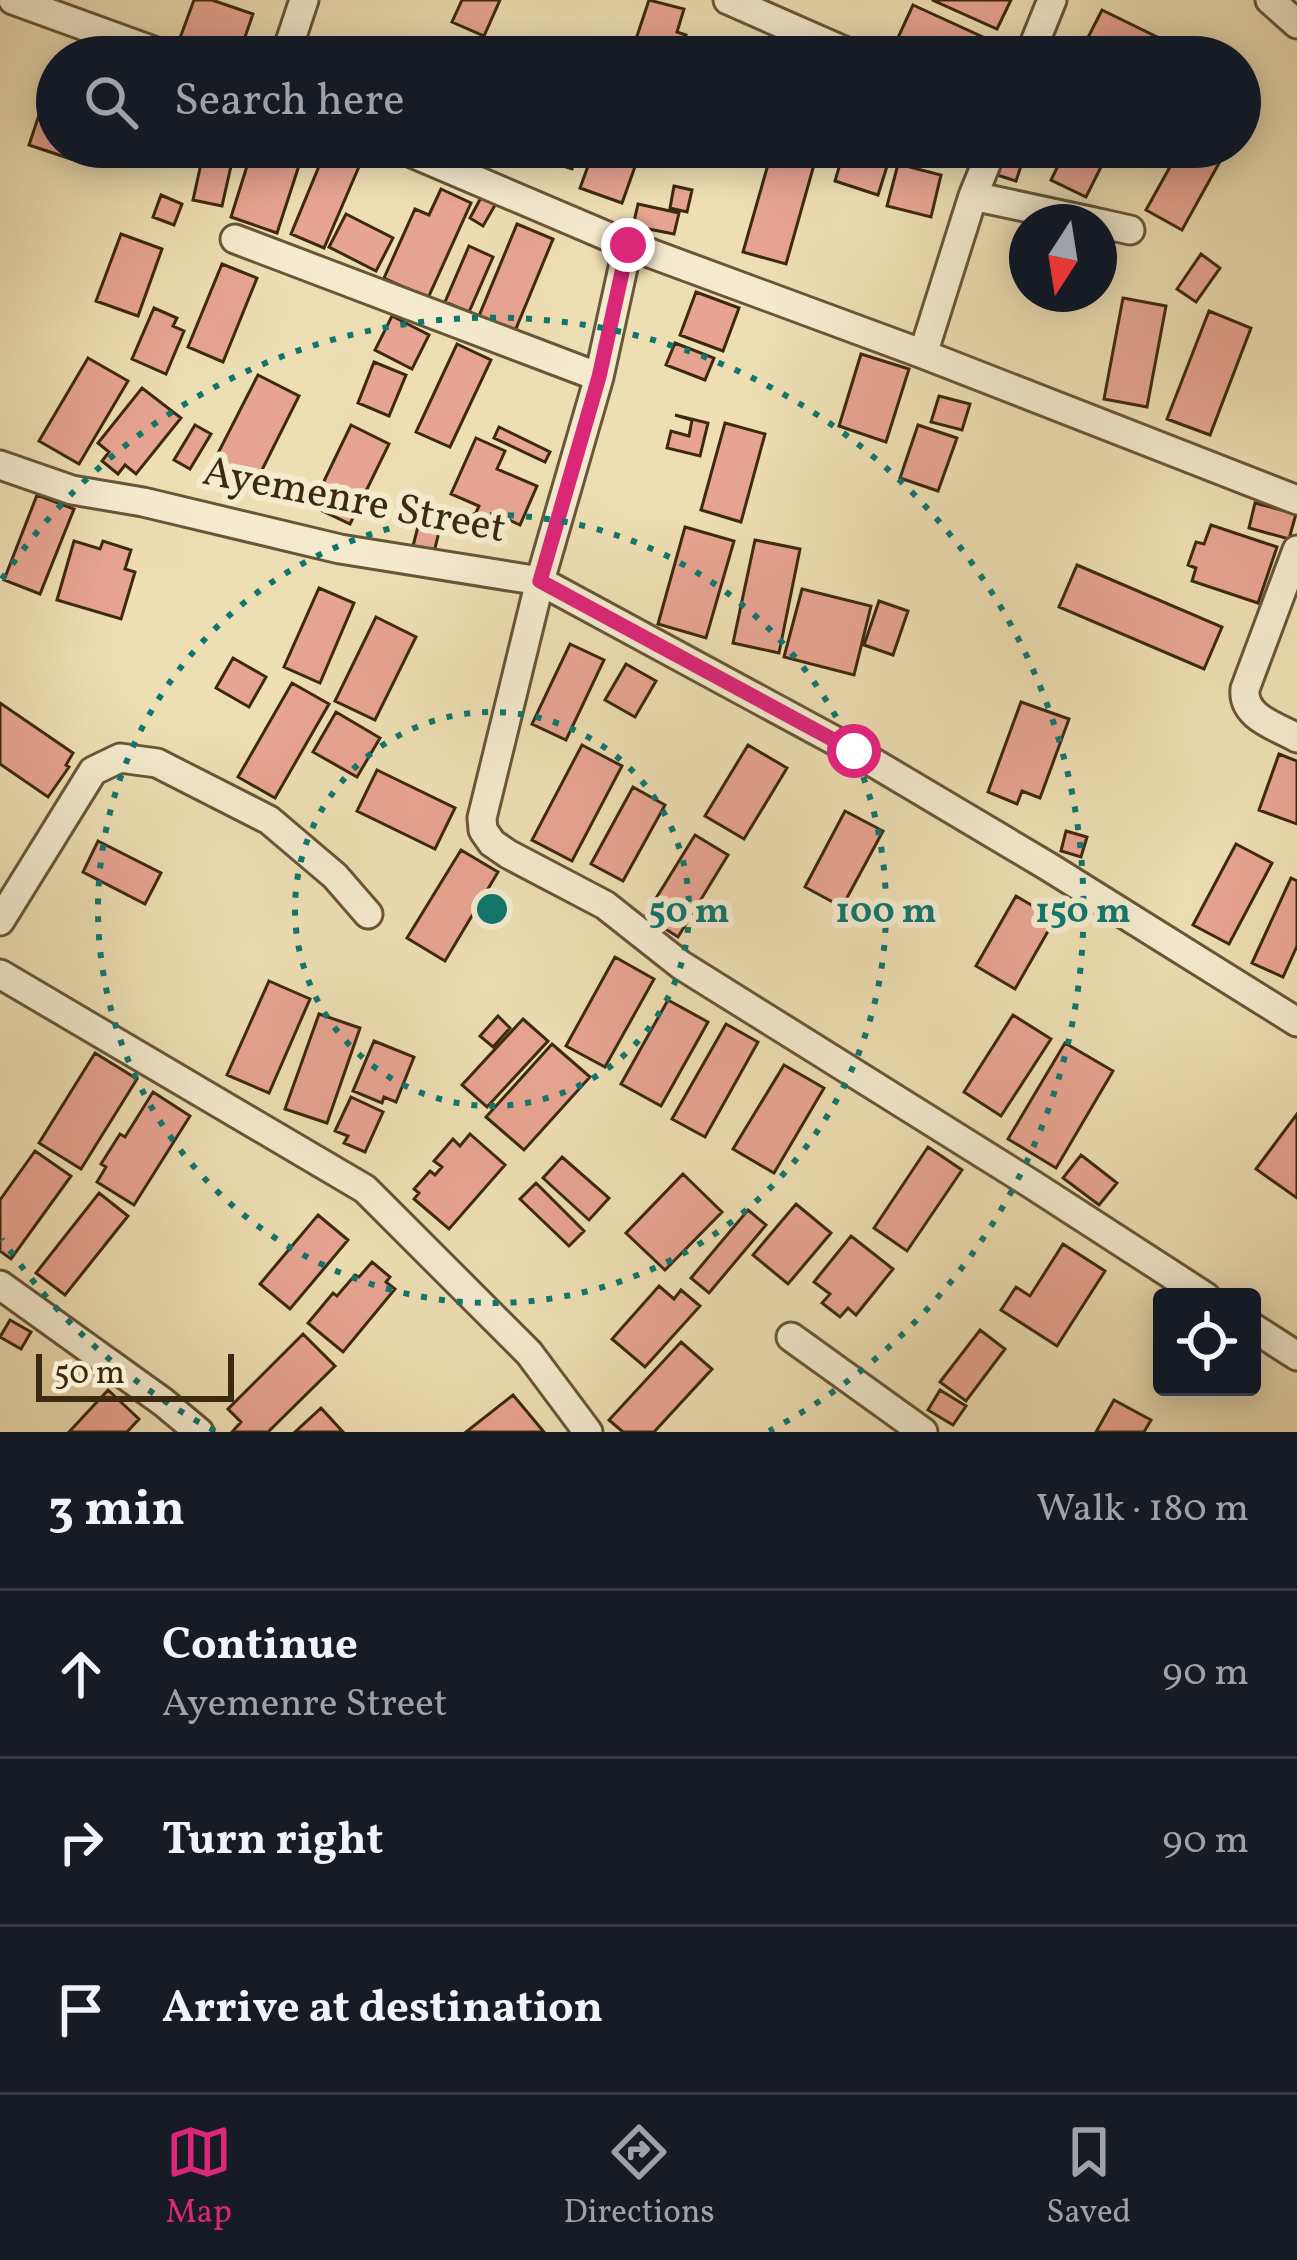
<!DOCTYPE html>
<meta charset="utf-8">
<style>
body{margin:0;font-family:Vollkorn,serif;background:#20242c;color:#f1f3f6}
.controls{position:absolute;right:36px;bottom:36px;display:grid;overflow:hidden;border-radius:12px;box-shadow:0 6px 30px #0003}
.controls button{width:108px;height:108px;display:grid;place-items:center;padding:0;border:0;border-bottom:3px solid #363941;background:#171b24;color:#f1f3f6;font:60px sans-serif}
.compass{position:absolute;left:1009px;top:204px;width:108px;height:108px;border-radius:50%;background:#171b24;box-shadow:0 6px 30px #0003;rotate:192deg}
.scale{position:absolute;left:36px;bottom:30px;width:198px;box-sizing:border-box;padding-left:12px;border:6px solid #3c290f;border-top:0;font-size:33px;line-height:42px;white-space:nowrap;color:#3c290f;-webkit-text-stroke:9px #f4eace;paint-order:stroke}
.stop{position:absolute;width:36px;height:36px;margin:-27px;border:9px solid #db2777;border-radius:50%;background:#fff}
.stop.end{background:#db2777;border-color:#fff;box-shadow:0 3px 12px #0008}
.list{margin:0;padding:0;list-style:none}
h2{display:flex;justify-content:space-between;align-items:center;height:156px;margin:0;padding:0 48px;font-size:51px}
h2 small{font-size:39px;font-weight:400;color:#9ea1a6}
.list li{display:grid;grid-template-columns:78px 1fr auto;gap:36px;align-items:center;box-sizing:border-box;height:168px;padding:0 48px;border-top:3px solid #363941}
.list b{display:block;font-size:45px;white-space:nowrap}
.list p{margin:0;font-size:39px;white-space:nowrap;color:#9ea1a6}
.list em{font-size:39px;font-style:normal;color:#9ea1a6}
.icon{flex:none;width:66px;height:66px;fill:none;stroke:currentColor;stroke-width:2;stroke-linecap:round;stroke-linejoin:round}
.map{position:relative;flex:none;width:1297px;height:1432px;overflow:hidden}
.search{position:absolute;background:#171b24;box-shadow:0 6px 30px #0003;left:36px;right:36px;top:36px;height:132px;display:flex;align-items:center;gap:30px;box-sizing:border-box;padding:0 42px;border-radius:66px;color:#9ea1a6;font-size:45px}
.sheet{height:660px;background:#171b24}
nav{display:flex;justify-content:space-around;align-items:center;box-sizing:border-box;height:168px;border-top:3px solid #363941;background:#171b24;font-size:33px;color:#9ea1a6}
nav a{display:grid;justify-items:center;gap:6px}
nav .on{color:#db2777}
.map>svg:first-child{display:block}
.building{fill:#e8a492;stroke:#3c290f;stroke-width:3}
.lines{fill:none;stroke-linecap:round;stroke-linejoin:round}
.minor-casing{stroke:#685638;stroke-width:33}
.minor{stroke:#f4eace;stroke-width:27}
.route{stroke:#db2777;stroke-width:15}
.ring{fill:none;stroke:#0f766e;stroke-width:6;stroke-dasharray:6 12}
.labels{text-anchor:middle;dominant-baseline:central;stroke-width:12;stroke-linejoin:round;paint-order:stroke}
.street-label{font-size:42px;fill:#3c290f;stroke:#f4eace}
.centre{fill:#0f766e;stroke:#f4eace;stroke-width:6}
.ring-label{font-size:36px;text-anchor:middle;font-weight:bold;fill:#0f766e;stroke:#f4eace;stroke-width:12;stroke-linejoin:round;paint-order:stroke}
</style>
<div class="map">
<svg width="1297" height="1432" viewBox="0 0 1297 1432">
<rect width="100%" height="100%" fill="#eedeb3"/>
<filter id="stains"><feTurbulence type="fractalNoise" baseFrequency=".00167" numOctaves="4"/><feColorMatrix values="0 0 0 0 .2 0 0 0 0 .09 0 0 0 0 .02 0 0 0 .5 -.17"/></filter>
<radialGradient id="worn" r=".72"><stop offset=".6" stop-color="#630" stop-opacity="0"/><stop offset="1" stop-color="#630" stop-opacity=".3"/></radialGradient>
<path class="building" d="M 194,0 L 212,0 L 253,14 L 238,57 L 180,38 Z
M 462,0 L 500,0 L 484,36 L 452,22 Z
M 649,0 L 684,9 L 677,32 L 686,35 L 679,57 L 630,57 Z
M 932,0 L 1011,0 L 997,29 Z
M 913,5 L 1009,49 L 1005,57 L 890,55 Z
M 1102,10 L 1157,37 L 1146,57 L 1079,55 Z
M 48,88 L 57,91 L 57,147 L 78,147 L 74,160 L 29,145 Z
M 253,147 L 305,147 L 277,233 L 231,217 Z
M 327,147 L 342,147 L 358,153 L 355,160 L 361,162 L 324,248 L 291,234 Z
M 545,147 L 580,147 L 572,169 L 541,159 Z
M 595,147 L 642,147 L 622,203 L 580,188 Z
M 773,147 L 819,147 L 786,264 L 743,252 Z
M 845,147 L 893,147 L 878,195 L 835,181 Z
M 999,147 L 1026,151 L 1016,181 L 991,173 Z
M 1040,147 L 1111,147 L 1086,197 L 1051,180 L 1062,158 Z
M 1181,147 L 1228,147 L 1182,230 L 1146,210 Z
M 204,150 L 233,157 L 222,206 L 193,200 Z
M 898,164 L 941,175 L 931,217 L 887,206 Z
M 674,186 L 692,190 L 687,212 L 670,208 Z
M 441,189 L 471,203 L 428,298 L 384,278 L 415,209 L 429,215 Z
M 484,192 L 498,200 L 483,226 L 470,218 Z
M 161,195 L 182,204 L 174,225 L 153,217 Z
M 638,204 L 679,213 L 674,234 L 633,226 Z
M 346,214 L 393,238 L 376,271 L 329,247 Z
M 517,224 L 553,239 L 515,331 L 479,316 Z
M 121,234 L 162,249 L 138,316 L 96,301 Z
M 469,246 L 493,257 L 469,312 L 445,302 Z
M 1201,254 L 1220,268 L 1196,302 L 1177,289 Z
M 222,264 L 257,278 L 223,362 L 188,347 Z
M 696,292 L 739,308 L 723,351 L 680,335 Z
M 1123,298 L 1166,306 L 1147,407 L 1104,399 Z
M 154,308 L 177,318 L 173,326 L 184,331 L 166,374 L 132,359 Z
M 1209,311 L 1251,328 L 1210,435 L 1167,419 Z
M 392,316 L 429,335 L 412,369 L 375,350 Z
M 675,343 L 714,358 L 705,380 L 666,365 Z
M 457,344 L 491,360 L 450,447 L 416,432 Z
M 861,354 L 909,369 L 886,442 L 839,426 Z
M 88,358 L 128,381 L 79,464 L 39,441 Z
M 374,362 L 406,375 L 389,416 L 358,403 Z
M 258,375 L 299,396 L 256,482 L 214,461 Z
M 142,388 L 181,418 L 136,474 L 125,465 L 118,474 L 102,461 L 109,452 L 98,443 Z
M 939,396 L 970,404 L 962,430 L 931,422 Z
M 675,415 L 708,423 L 700,456 L 667,448 L 671,431 L 689,436 L 692,420 Z
M 725,423 L 765,434 L 741,522 L 701,510 Z
M 195,425 L 211,434 L 190,469 L 174,460 Z
M 351,425 L 389,444 L 350,524 L 312,506 Z
M 918,425 L 957,438 L 938,491 L 900,478 Z
M 499,427 L 550,452 L 545,462 L 494,438 Z
M 476,438 L 505,451 L 497,469 L 537,486 L 520,525 L 494,513 L 484,536 L 468,530 L 479,506 L 451,494 Z
M 37,495 L 74,509 L 40,594 L 4,580 Z
M 424,503 L 445,508 L 433,556 L 412,550 Z
M 1255,503 L 1296,514 L 1289,539 L 1249,528 Z
M 1211,525 L 1277,547 L 1258,603 L 1192,581 L 1196,568 L 1188,565 L 1196,542 L 1204,544 Z
M 685,527 L 734,541 L 706,638 L 658,624 Z
M 755,540 L 800,549 L 779,653 L 733,643 Z
M 74,541 L 100,549 L 103,541 L 131,550 L 125,569 L 135,572 L 121,619 L 57,600 Z
M 1077,565 L 1222,627 L 1204,669 L 1059,607 Z
M 319,588 L 354,603 L 320,683 L 284,667 Z
M 802,589 L 871,606 L 854,675 L 784,657 Z
M 879,601 L 908,611 L 893,655 L 864,645 Z
M 376,617 L 416,637 L 375,720 L 335,701 Z
M 570,644 L 604,660 L 566,740 L 532,724 Z
M 233,658 L 266,677 L 249,707 L 216,688 Z
M 626,664 L 656,681 L 635,717 L 605,700 Z
M 292,683 L 329,704 L 275,798 L 238,777 Z
M 1021,702 L 1069,719 L 1040,798 L 1022,791 L 1017,804 L 988,792 Z
M 0,703 L 73,753 L 66,765 L 69,767 L 48,797 L 0,764 Z
M 336,712 L 380,738 L 357,777 L 313,752 Z
M 582,745 L 622,766 L 572,861 L 532,840 Z
M 748,745 L 787,768 L 744,839 L 705,816 Z
M 1279,754 L 1297,761 L 1297,824 L 1259,810 Z
M 377,770 L 455,808 L 435,849 L 357,811 Z
M 633,787 L 665,805 L 623,881 L 591,864 Z
M 845,811 L 883,831 L 842,907 L 805,887 Z
M 1066,831 L 1087,837 L 1081,857 L 1061,851 Z
M 695,835 L 728,855 L 678,937 L 645,916 Z
M 98,841 L 161,873 L 145,904 L 83,872 Z
M 1236,844 L 1272,863 L 1229,944 L 1193,925 Z
M 461,850 L 498,872 L 445,961 L 407,938 Z
M 1291,878 L 1297,881 L 1297,946 L 1283,977 L 1252,963 Z
M 1016,896 L 1055,919 L 1015,989 L 976,966 Z
M 615,957 L 654,979 L 605,1067 L 566,1046 Z
M 269,981 L 310,999 L 269,1093 L 227,1075 Z
M 668,1000 L 708,1022 L 661,1106 L 621,1084 Z
M 319,1014 L 360,1028 L 327,1123 L 285,1109 Z
M 1013,1015 L 1051,1039 L 1001,1116 L 964,1092 Z
M 498,1016 L 510,1028 L 493,1047 L 480,1036 Z
M 523,1019 L 548,1041 L 487,1107 L 462,1085 Z
M 726,1024 L 758,1042 L 705,1137 L 672,1119 Z
M 374,1041 L 414,1057 L 396,1102 L 384,1097 L 382,1103 L 353,1091 Z
M 1065,1043 L 1113,1071 L 1056,1168 L 1008,1139 Z
M 552,1044 L 590,1077 L 524,1150 L 486,1117 Z
M 95,1053 L 137,1079 L 81,1169 L 39,1143 Z
M 784,1065 L 824,1088 L 774,1173 L 733,1149 Z
M 153,1092 L 190,1116 L 134,1205 L 97,1182 L 106,1167 L 101,1164 L 120,1134 L 125,1137 Z
M 351,1097 L 383,1112 L 365,1152 L 344,1143 L 348,1136 L 335,1131 Z
M 1297,1114 L 1297,1198 L 1256,1169 Z
M 470,1134 L 505,1165 L 449,1229 L 414,1199 L 419,1193 L 414,1189 L 430,1171 L 435,1175 L 442,1167 L 434,1161 L 453,1139 L 460,1146 Z
M 928,1147 L 962,1170 L 907,1251 L 874,1228 Z
M 35,1151 L 71,1176 L 11,1259 L 0,1251 L 0,1200 Z
M 1081,1155 L 1117,1183 L 1099,1205 L 1063,1178 Z
M 562,1157 L 609,1198 L 589,1220 L 543,1178 Z
M 683,1174 L 722,1212 L 665,1270 L 626,1233 Z
M 536,1183 L 584,1231 L 569,1246 L 520,1199 Z
M 99,1193 L 128,1216 L 65,1295 L 36,1273 Z
M 796,1204 L 831,1233 L 788,1284 L 753,1255 Z
M 748,1210 L 766,1225 L 709,1293 L 691,1278 Z
M 318,1215 L 348,1240 L 290,1309 L 260,1284 Z
M 851,1236 L 893,1269 L 856,1315 L 848,1308 L 840,1317 L 822,1303 L 830,1294 L 814,1282 Z
M 1063,1244 L 1105,1271 L 1057,1346 L 1001,1310 L 1016,1287 L 1030,1296 Z
M 372,1262 L 390,1277 L 386,1282 L 395,1289 L 343,1352 L 308,1323 L 333,1293 L 337,1296 L 355,1275 L 359,1277 Z
M 659,1286 L 674,1299 L 681,1290 L 700,1306 L 645,1367 L 612,1339 Z
M 10,1320 L 31,1332 L 21,1349 L 0,1337 Z
M 980,1330 L 1005,1349 L 966,1401 L 940,1382 Z
M 303,1334 L 335,1366 L 268,1432 L 232,1432 L 241,1422 L 228,1409 Z
M 681,1342 L 712,1369 L 654,1432 L 623,1432 L 609,1420 Z
M 108,1390 L 139,1419 L 127,1432 L 69,1432 Z
M 940,1390 L 966,1406 L 953,1425 L 928,1410 Z
M 513,1395 L 544,1432 L 466,1432 Z
M 1114,1400 L 1151,1420 L 1144,1432 L 1096,1432 Z
M 321,1408 L 343,1432 L 295,1432 Z"/>
<g class="lines">
<g class="minor-casing">
<path id="minor" d="M 13,0 L 170,57
M 728,0 L 858,57
M 1270,0 L 1297,24
M 285,57 L 304,0
M 1029,57 L 1052,0
M 398,147 L 628,245 L 923,354 L 1297,500
M 973,196 L 1094,222
M 1099,223 L 1130,230
M 235,239 L 599,377
M 628,245 L 599,377 L 540,581 L 482,818 L 483,830 L 492,843 L 508,854 L 605,905 L 681,965 L 1033,1185 L 1206,1297
M 923,354 L 973,196 L 993,147
M 0,465 L 72,490 L 143,502 L 340,549 L 540,581 L 854,751 L 1049,867 L 1297,1022
M 1297,550 L 1245,689 C 1242,717 1276,726 1297,738
M 0,921 L 93,771 L 120,758 L 157,763 L 269,820 L 335,876 L 368,914
M 0,974 L 365,1189 L 529,1353 L 588,1432
M 0,1285 L 163,1402 L 199,1432
M 1252,1327 L 1297,1356
M 791,1337 L 923,1432"/>
</g>
<use href="#minor" class="minor"/>
</g>
<g class="lines">
<path class="route" d="M 628,245 L 599,377 L 540,581 L 854,751"/>
</g>
<g class="ring">
<circle cx="492" cy="909" r="197"/>
<circle cx="492" cy="909" r="394"/>
<path d="M215 1431A591 591 0 0 1 2 1239M2 579A591 591 0 1 1 769 1431"/>
</g>
<g class="labels">
<g class="street-label">
<text transform="translate(354 502) rotate(11)">Ayemenre Street</text>
</g>
</g>
<circle cx="492" cy="909" r="18" class="centre"/>
<g class="ring-label">
<text x="689" y="922">50 m</text>
<text x="886" y="922">100 m</text>
<text x="1083" y="922">150 m</text>
</g>
<rect width="100%" height="100%" filter="url(#stains)"/>
<rect width="100%" height="100%" fill="url(#worn)"/>
</svg>
<div class="controls">
<button><svg class="icon" aria-label="locate" viewBox="0 0 24 24"><circle cx="12" cy="12" r="6"/><path d="M12 2v4M12 18v4M2 12h4M18 12h4"/></svg></button>
</div>
<svg class="compass" viewBox="-18 -18 36 36"><path d="M0-13l5 13h-10z" fill="#e53935"/><path d="M0 13l5-13h-10z" fill="#9ea1a6"/></svg>
<div class="scale">50 m</div>
<div class="stop" style="left:854px;top:751px"></div>
<div class="stop end" style="left:628px;top:245px"></div>
<div class="search"><svg class="icon" aria-label="search" viewBox="0 0 24 24"><circle cx="10" cy="10" r="6"/><path d="M15 15l6 6"/></svg>Search here</div>
</div>
<section class="sheet">
<h2>3 min<small>Walk · 180 m</small></h2>
<ul class="list">
<li><svg class="icon" aria-label="ahead" viewBox="0 0 24 24"><path d="M12 20V5M6 11l6-6 6 6"/></svg><div><b>Continue</b><p>Ayemenre Street</p></div><em>90 m</em></li>
<li><svg class="icon" aria-label="right" viewBox="0 0 24 24"><path d="M7 20v-9h11M14 6l5 5-5 5"/></svg><div><b>Turn right</b></div><em>90 m</em></li>
<li><svg class="icon" aria-label="arrive" viewBox="0 0 24 24"><path d="M6 21V4h12l-3 4 3 4H6"/></svg><div><b>Arrive at destination</b></div></li>
</ul>
</section>
<nav>
<a class="on"><svg class="icon" aria-label="map" viewBox="0 0 24 24"><path d="M3 6l6-2 6 2 6-2v14l-6 2-6-2-6 2zM9 4v14M15 6v14"/></svg>Map</a>
<a><svg class="icon" aria-label="directions" viewBox="0 0 24 24"><path d="M12 3l9 9-9 9-9-9zM9 14v-3h6M13 9l2 2-2 2"/></svg>Directions</a>
<a><svg class="icon" aria-label="saved" viewBox="0 0 24 24"><path d="M7 4h10v16l-5-4-5 4z"/></svg>Saved</a>
</nav>
